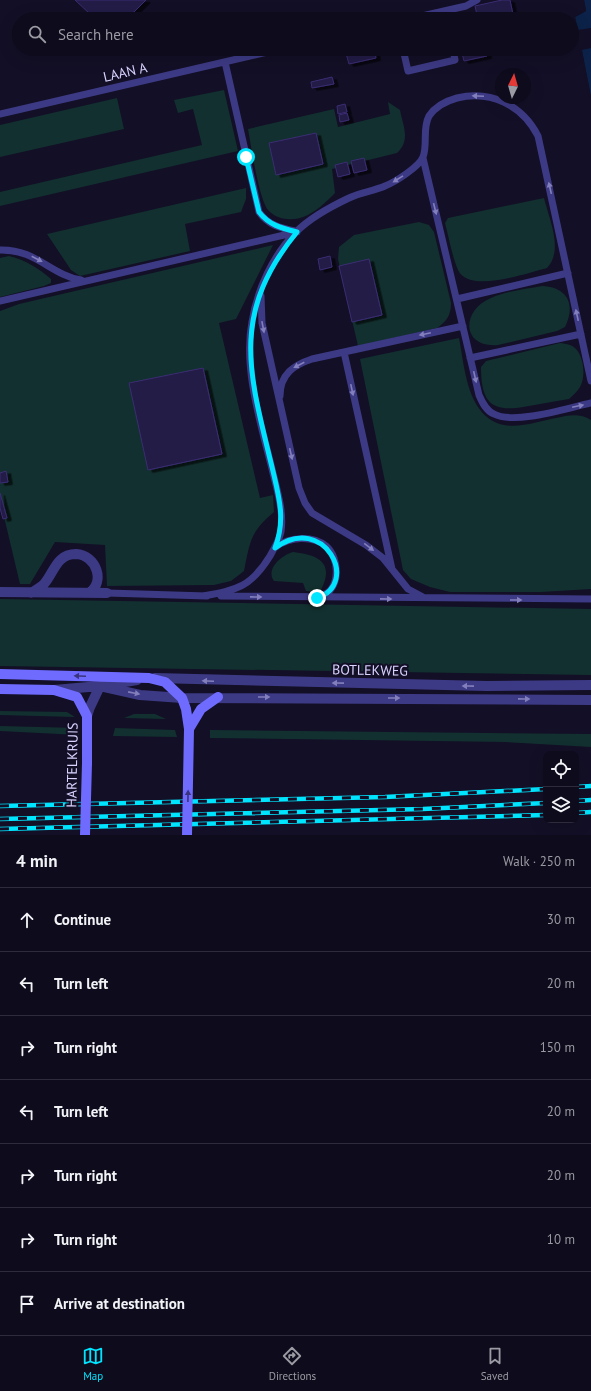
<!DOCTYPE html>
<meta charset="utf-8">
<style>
body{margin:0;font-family:"PT Sans",sans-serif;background:#171425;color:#f1f3f6}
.controls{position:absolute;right:12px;bottom:12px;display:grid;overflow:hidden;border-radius:8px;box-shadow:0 4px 16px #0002}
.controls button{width:36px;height:36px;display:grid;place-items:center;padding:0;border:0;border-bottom:1px solid #2e2b3b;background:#0e0b1c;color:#f1f3f6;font:20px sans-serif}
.compass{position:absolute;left:495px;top:68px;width:36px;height:36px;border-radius:50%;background:#0e0b1c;box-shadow:0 4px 16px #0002;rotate:5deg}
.stop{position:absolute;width:12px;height:12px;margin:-9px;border:3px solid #00e5ff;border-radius:50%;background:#fff}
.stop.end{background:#00e5ff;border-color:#fff;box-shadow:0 1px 4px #0008}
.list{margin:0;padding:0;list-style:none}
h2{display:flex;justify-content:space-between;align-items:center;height:52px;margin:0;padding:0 16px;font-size:17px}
h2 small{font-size:13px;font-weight:400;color:#9b9ba3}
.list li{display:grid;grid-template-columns:26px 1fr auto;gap:12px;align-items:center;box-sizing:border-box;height:64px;padding:0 16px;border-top:1px solid #2e2b3b}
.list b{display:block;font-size:15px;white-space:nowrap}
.list em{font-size:13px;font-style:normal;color:#9b9ba3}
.icon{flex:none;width:22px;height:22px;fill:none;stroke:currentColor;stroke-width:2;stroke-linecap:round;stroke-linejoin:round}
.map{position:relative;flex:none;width:591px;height:835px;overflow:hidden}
.search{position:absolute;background:#0e0b1c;box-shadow:0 4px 16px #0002;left:12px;right:12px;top:12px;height:44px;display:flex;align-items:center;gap:10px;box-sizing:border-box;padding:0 14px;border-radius:22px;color:#9b9ba3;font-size:15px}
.sheet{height:500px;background:#0e0b1c}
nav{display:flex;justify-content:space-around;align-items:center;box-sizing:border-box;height:56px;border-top:1px solid #2e2b3b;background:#0e0b1c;font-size:11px;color:#9b9ba3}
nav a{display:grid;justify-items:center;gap:2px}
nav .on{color:#00e5ff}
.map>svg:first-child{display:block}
.green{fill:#12302f}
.water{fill:#0c2248}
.pier{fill:#130f26}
.building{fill:#241b47;stroke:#3b2d73;filter:url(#shadow)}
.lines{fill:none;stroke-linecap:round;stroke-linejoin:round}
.lane{stroke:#3d3a85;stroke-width:7}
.street{stroke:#3d3a85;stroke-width:10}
.secondary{stroke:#6f6bff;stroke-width:10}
.rail-casing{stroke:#00e5ff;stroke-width:4.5}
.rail{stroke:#130f26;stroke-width:3;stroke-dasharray:9;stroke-linecap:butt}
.secondary-bridge{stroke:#6f6bff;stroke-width:10}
.oneway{fill:#837fbc}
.oneway2{fill:#38347d}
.route{stroke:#00e5ff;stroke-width:5}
.labels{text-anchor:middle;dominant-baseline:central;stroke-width:4;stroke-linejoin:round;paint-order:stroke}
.street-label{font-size:14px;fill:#d9d4ff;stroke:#130f26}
</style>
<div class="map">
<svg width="591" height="835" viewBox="0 0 591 835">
<defs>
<filter id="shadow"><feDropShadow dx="4.5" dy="2.5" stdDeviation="0" flood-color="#0009"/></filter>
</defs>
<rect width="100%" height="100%" fill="#130f26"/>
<path class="green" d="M 224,90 L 238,151 L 0,206 L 0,192 L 202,145 L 193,109 L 178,113 L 174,100 Z
M 117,98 L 124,129 L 0,157 L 0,125 Z
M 388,102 L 400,110 C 403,126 411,140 397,153 L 332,169 L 335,193 C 326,202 315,213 303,217 C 292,221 278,220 269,211 C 259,201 251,145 248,129 L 334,109 L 338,127 L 390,114 Z
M 246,188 L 246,199 L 241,212 L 185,224 L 190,251 L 80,276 L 71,270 L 47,234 Z
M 544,198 C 549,219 564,250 547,268 C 527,273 469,294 458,270 C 452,256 449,238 445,223 L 448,218 Z
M 419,222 L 429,225 L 434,232 L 451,303 C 451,315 447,321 437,328 L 358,346 L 338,259 L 339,247 L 354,235 Z
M 273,245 L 236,319 L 219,323 L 260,498 L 273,495 L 274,512 C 250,532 250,542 244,571 L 231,581 L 214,585 L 107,586 L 105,545 L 55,542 L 30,584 L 20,584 L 0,500 L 0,311 L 19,304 Z
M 9,256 C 26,260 38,268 51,279 L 51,283 L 44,286 L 0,297 L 0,258 Z
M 542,286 C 568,287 576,305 565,327 L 557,331 L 498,345 C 461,348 461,310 491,298 C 506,291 526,289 542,286 Z
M 459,338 C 465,368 467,417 504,425 C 521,428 540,421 556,418 C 569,415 580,413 591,420 L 591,589 L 541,592 L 450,592 L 430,587 L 411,579 L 403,570 L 360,359 Z
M 560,343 C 566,344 571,344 575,348 C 584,356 586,377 580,387 C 577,392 573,395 569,399 C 555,401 542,404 529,406 C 493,413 481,405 481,367 L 486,361 Z
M 293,552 C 318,555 335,562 321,590 L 317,592 L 306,591 L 303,583 L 274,581 C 265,569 282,555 293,552 Z
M 0,599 L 591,609 L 591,675 L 0,666 Z
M 0,711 L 67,712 L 75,717 L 0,715 Z
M 134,714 L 155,714 L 166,719 L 124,718 Z
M 0,726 L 79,728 L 79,735 L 0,731 Z
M 115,728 L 175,730 L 177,737 L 113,736 Z
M 210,730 L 591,734 L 591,747 L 505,742 L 210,738 Z"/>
<path class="water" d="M 584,0 L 591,0 L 591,96 L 575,17 L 586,11 Z"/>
<path class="pier" d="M 582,0 L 584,0 L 586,11 L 575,17 L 578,30 L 591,28 L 591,48 L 582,50 L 591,98 L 589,97 L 573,17 L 584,10 Z"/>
<path class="building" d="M 75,0 L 146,0 L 134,12 L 114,19 L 98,17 L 90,14 Z
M 502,0 L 510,0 L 514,19 L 462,19 L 477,15 L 475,6 Z
M 349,49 L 374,49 L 376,58 L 349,64 L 345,50 Z
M 461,49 L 491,49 L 486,50 L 487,56 L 464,61 Z
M 332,77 L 334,84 L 312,88 L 311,82 Z
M 345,104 L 347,112 L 338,114 L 337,106 Z
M 347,113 L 349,120 L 340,122 L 339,115 Z
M 316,133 L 323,164 L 276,175 L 269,143 Z
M 364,158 L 367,170 L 354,173 L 351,161 Z
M 347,162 L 350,174 L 338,177 L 335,165 Z
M 330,256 L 332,267 L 320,270 L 318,259 Z
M 369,259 L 382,315 L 352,322 L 339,266 Z
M 203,368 L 222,454 L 148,470 L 129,383 Z
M 6,471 L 8,482 L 0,483 L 0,473 Z
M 0,493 L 7,518 L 3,519 L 0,508 Z"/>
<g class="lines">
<path class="lane" d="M 409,19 L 466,6 L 477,0
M 403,49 L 408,71 L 455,60 L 453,49
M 225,62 L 259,212 C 268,225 280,228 295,231
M 0,114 L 280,49
M 423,158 L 479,395 C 482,402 486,411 494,414 C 515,425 567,408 591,403
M 0,250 C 36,249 51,275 81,280
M 261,296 L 262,323 L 299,488 L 305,503 L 312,513 L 366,545 L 383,558 L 408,589 L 423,597
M 457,299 L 568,273
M 0,301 L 297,232
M 344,352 L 392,569
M 470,358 L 581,334
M 280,396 C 280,374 294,365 312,359 L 463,326
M 276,547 C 289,537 312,535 326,546 C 340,558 341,590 321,596
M 107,593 L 207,596
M 203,596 C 237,590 251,587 270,556 C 274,549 279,540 281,532 C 284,511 277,490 272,469 C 261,424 243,368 252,322 C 257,290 273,255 296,232 C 310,218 332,206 349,198 C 361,192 374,191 385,186 C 395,182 419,167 423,157 C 428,144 422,129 429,116 C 435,107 446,101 457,98 C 491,90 522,105 538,136 L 591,381
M 221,596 L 591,599"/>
<path class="street" d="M 0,592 L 107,593
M 31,593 C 36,590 40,588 44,584 C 54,573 56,554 76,554 C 96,555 106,582 89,593
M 155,678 L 487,686 L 591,685
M 54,690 L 100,686 L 140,695 L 182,698 L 591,700
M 87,716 L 90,707 L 100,686 L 137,680"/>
<path class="secondary" d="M 0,674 L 149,678 L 165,682 L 182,698 L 186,709 L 189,729
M 0,689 L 54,690 L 77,697 L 87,716 L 87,763
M 189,729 L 201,709 L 218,697"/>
<g class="rail-casing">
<path id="rail" d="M 576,787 L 591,786
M 576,801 L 591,800
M 0,806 L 385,797 L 546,789
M 576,813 L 591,812
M 0,819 L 423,809 L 546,803
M 0,829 L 546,815"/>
</g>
<use href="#rail" class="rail"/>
<path class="secondary-bridge" d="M 85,835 L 87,763
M 187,835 L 189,729"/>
</g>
<defs><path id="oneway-solid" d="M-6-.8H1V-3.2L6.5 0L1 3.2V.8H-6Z"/></defs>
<g class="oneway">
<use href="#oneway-solid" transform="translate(478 96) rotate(-178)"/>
<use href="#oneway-solid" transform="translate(398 179) rotate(148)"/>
<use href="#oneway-solid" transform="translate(550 188) rotate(-103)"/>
<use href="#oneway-solid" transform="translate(435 209) rotate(76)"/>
<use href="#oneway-solid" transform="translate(37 259) rotate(27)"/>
<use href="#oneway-solid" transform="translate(577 315) rotate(-102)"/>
<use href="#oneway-solid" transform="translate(263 327) rotate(79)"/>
<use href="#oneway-solid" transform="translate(425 334) rotate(168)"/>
<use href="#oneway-solid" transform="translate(299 365) rotate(153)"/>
<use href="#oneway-solid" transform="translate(475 377) rotate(77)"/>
<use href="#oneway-solid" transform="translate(352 390) rotate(78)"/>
<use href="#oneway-solid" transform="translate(578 406) rotate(-12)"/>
<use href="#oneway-solid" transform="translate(291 454) rotate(77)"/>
<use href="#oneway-solid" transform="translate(369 547) rotate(37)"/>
<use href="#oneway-solid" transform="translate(256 597) rotate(1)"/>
<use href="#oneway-solid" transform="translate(386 599) rotate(1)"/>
<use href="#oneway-solid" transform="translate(516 600)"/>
<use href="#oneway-solid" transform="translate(208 681) rotate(-178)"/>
<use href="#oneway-solid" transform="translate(338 683) rotate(-179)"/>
<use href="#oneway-solid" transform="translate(468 686) rotate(-179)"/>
<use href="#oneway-solid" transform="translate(134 693) rotate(11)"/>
<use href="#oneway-solid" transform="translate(264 697)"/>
<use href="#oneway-solid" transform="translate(394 698)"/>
<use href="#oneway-solid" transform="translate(524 699) rotate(1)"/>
</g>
<g class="oneway2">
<use href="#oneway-solid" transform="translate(80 676) rotate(-178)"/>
<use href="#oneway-solid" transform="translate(188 796) rotate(-89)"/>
</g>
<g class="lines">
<path class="route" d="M 246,157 L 259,212 C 269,225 281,228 297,232 C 230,314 249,373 272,467 C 279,497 286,519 275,548 C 324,512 361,584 317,598"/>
</g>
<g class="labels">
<g class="street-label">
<text transform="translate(125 72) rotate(-13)">LAAN A</text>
<text transform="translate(370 670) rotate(1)">BOTLEKWEG</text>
<text transform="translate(72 765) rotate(-89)">HARTELKRUIS</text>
</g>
</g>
</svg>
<div class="controls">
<button><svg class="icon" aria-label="locate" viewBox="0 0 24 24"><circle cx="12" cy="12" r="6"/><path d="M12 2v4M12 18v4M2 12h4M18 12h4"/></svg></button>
<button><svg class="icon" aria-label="layers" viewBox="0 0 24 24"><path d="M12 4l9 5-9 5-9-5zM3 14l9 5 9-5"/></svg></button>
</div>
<svg class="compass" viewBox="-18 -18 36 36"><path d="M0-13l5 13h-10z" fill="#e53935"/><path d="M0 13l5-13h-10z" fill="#9b9ba3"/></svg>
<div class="stop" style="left:246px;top:157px"></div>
<div class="stop end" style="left:317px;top:598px"></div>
<div class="search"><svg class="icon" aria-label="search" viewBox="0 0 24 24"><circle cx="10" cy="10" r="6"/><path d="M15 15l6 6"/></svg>Search here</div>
</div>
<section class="sheet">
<h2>4 min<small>Walk · 250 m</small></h2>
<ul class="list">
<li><svg class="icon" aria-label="ahead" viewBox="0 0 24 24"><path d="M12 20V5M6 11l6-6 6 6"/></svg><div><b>Continue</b></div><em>30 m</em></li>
<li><svg class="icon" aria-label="left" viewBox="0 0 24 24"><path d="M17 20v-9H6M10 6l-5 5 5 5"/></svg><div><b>Turn left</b></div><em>20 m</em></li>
<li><svg class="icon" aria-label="right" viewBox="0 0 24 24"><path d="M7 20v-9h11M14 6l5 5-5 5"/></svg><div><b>Turn right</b></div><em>150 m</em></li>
<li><svg class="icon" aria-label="left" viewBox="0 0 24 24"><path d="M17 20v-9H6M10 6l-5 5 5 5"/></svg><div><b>Turn left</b></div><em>20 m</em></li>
<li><svg class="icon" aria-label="right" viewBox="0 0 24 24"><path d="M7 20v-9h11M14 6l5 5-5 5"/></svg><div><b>Turn right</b></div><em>20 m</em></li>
<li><svg class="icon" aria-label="right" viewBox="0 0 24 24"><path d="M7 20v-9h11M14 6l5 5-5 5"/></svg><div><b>Turn right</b></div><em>10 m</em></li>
<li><svg class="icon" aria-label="arrive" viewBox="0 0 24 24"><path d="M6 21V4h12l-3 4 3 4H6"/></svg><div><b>Arrive at destination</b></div></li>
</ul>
</section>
<nav>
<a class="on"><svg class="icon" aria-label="map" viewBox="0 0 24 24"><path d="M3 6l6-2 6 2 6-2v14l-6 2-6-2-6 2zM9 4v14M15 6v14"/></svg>Map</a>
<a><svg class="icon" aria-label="directions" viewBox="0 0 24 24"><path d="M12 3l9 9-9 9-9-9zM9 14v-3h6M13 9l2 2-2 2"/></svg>Directions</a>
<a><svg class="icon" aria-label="saved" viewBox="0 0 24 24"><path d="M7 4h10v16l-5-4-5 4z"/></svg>Saved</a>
</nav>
